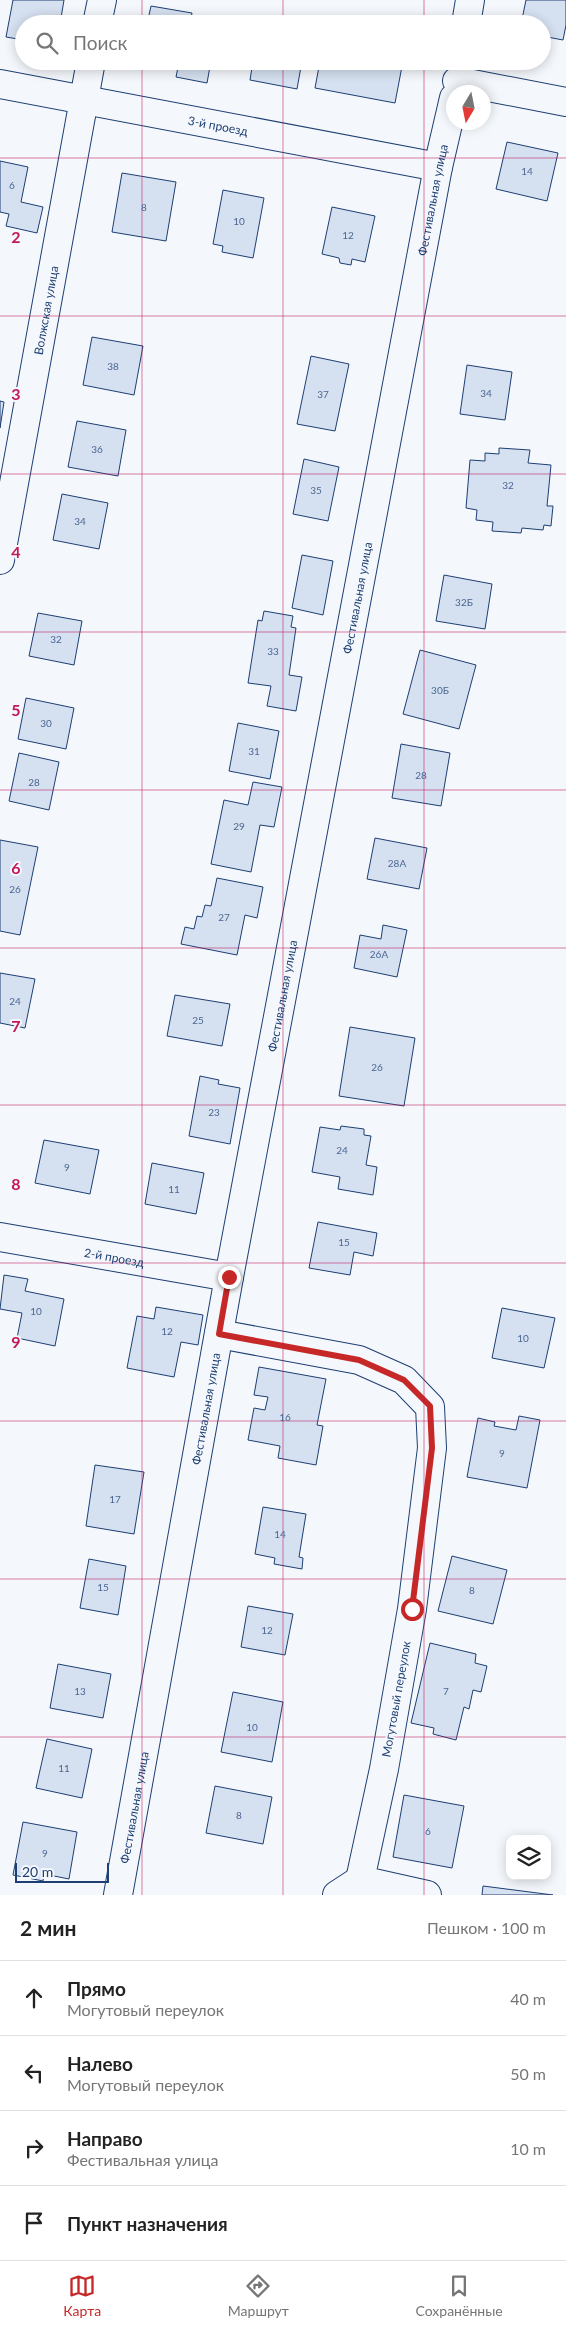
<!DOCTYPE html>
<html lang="ru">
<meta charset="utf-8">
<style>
body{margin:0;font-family:Lato,sans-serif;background:#f2f2f2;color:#222}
.controls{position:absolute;right:15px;bottom:15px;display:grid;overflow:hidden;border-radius:10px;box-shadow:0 2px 12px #0003}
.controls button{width:45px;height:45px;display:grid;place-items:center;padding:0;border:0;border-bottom:1px solid #e0e0e0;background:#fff;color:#222;font:25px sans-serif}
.compass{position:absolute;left:446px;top:85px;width:45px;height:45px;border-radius:50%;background:#fff;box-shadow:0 2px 12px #0003;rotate:190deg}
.scale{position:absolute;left:15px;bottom:12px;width:94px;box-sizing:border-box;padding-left:5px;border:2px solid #1d3f73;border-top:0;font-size:14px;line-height:18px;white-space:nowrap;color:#1d3f73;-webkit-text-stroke:4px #f4f7fb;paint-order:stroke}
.stop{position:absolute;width:15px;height:15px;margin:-11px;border:4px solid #c62828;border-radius:50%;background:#fff}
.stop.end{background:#c62828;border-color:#fff;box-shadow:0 1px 5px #0008}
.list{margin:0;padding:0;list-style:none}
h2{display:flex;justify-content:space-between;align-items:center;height:65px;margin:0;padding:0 20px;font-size:21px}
h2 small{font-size:16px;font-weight:400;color:#767676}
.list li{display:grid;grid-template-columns:32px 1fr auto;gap:15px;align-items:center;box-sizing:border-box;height:75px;padding:0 20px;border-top:1px solid #e0e0e0}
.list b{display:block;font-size:19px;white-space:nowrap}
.list p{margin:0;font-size:16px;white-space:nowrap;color:#767676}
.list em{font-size:16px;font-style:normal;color:#767676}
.icon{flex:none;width:28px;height:28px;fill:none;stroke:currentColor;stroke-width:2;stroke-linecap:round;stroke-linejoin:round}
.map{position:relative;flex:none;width:566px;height:1895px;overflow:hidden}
.search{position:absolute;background:#fff;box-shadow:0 2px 12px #0003;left:15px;right:15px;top:15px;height:55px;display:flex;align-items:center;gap:12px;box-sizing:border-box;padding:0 18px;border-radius:28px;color:#767676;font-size:19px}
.sheet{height:365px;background:#fff}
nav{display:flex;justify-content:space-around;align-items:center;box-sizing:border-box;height:70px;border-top:1px solid #e0e0e0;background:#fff;font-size:14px;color:#767676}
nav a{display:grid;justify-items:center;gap:2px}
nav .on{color:#c62828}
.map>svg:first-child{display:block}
.building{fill:#d5e0f0;stroke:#1d3f73}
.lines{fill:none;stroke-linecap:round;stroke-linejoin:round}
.minor-casing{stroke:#1d3f73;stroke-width:30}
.minor{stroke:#f4f7fb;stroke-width:28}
.route{stroke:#c62828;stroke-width:6}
.grid{fill:none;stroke:#c2185b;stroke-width:1;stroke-opacity:0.55}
.labels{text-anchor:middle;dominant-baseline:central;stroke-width:4;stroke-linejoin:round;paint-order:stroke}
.number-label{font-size:10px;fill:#4b6792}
.street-label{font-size:12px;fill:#1d3f73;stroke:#f4f7fb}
.grid-label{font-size:16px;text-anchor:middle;font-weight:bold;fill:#c2185b;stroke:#f4f7fb;stroke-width:4;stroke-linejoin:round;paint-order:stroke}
</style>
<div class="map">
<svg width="566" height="1895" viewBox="0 0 566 1895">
<rect width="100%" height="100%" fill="#f4f7fb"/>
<path class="building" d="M 13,0 L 64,0 L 60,24 L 24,24 L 24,40 L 6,37 Z
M 526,0 L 566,0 L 566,25 L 563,40 L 542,36 L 542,24 L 521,24 Z
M 151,6 L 192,13 L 190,24 L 147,24 Z
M 147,61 L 211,61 L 207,83 L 176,77 L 178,67 Z
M 253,61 L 302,61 L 297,89 L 250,80 Z
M 320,61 L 403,61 L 395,103 L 315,88 Z
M 507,142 L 558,153 L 547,201 L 496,189 Z
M 0,161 L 28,167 L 21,202 L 43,207 L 37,233 L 6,226 L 9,214 L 0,212 Z
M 122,173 L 176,182 L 166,241 L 112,232 Z
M 223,190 L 264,198 L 253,258 L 222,252 L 223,246 L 213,244 Z
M 332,207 L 375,216 L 365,262 L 352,259 L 351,265 L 340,263 L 339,258 L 322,254 Z
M 92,337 L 143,346 L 134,395 L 83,385 Z
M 311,356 L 349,364 L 335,431 L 297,424 Z
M 467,365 L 512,372 L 505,420 L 460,414 Z
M 0,401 L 4,402 L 0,428 Z
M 77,421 L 126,430 L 118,476 L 68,467 Z
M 499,448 L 530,450 L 528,463 L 551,465 L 547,506 L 553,506 L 551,526 L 544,525 L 543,530 L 522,528 L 521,533 L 492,531 L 493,522 L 476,520 L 477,510 L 466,508 L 470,460 L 485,461 L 485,453 L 499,454 Z
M 304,459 L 339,467 L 328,521 L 293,514 Z
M 62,494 L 108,503 L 99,549 L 53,540 Z
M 302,555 L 333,561 L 323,615 L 292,608 Z
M 444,575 L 492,584 L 485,629 L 436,621 Z
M 264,611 L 293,616 L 291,627 L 296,628 L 289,675 L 302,677 L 296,711 L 267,706 L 271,686 L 248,683 L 258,620 L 262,621 Z
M 38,613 L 82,621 L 74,665 L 29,656 Z
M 420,650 L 476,665 L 459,729 L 403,714 Z
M 26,698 L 74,708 L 66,749 L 18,739 Z
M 238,723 L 279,731 L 270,779 L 229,771 Z
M 401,744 L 450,753 L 441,806 L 392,798 Z
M 19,753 L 59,762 L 49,810 L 9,801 Z
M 253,782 L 282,787 L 274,827 L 260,825 L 251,872 L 211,864 L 224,800 L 248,805 Z
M 375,838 L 427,848 L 419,889 L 367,879 Z
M 0,840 L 38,847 L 20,935 L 0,931 Z
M 217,878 L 263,887 L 257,918 L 245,915 L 237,955 L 181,944 L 185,927 L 194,929 L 197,916 L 202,917 L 205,905 L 211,906 Z
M 383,925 L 407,930 L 397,977 L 354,968 L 360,935 L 381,939 Z
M 0,973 L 35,979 L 25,1028 L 0,1023 Z
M 175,995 L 230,1004 L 222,1046 L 167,1036 Z
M 350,1027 L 415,1038 L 404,1106 L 339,1096 Z
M 200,1076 L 219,1080 L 218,1084 L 240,1088 L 230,1144 L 189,1136 Z
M 341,1126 L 364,1129 L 364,1135 L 371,1136 L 366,1165 L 377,1167 L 373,1195 L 338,1189 L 340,1177 L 312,1172 L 320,1127 L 340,1130 Z
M 44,1140 L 99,1150 L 90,1194 L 35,1183 Z
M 152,1163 L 204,1173 L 196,1214 L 145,1204 Z
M 318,1222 L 377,1233 L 373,1256 L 354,1252 L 350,1275 L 309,1268 Z
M 4,1275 L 28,1279 L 25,1291 L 64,1299 L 55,1346 L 17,1338 L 22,1313 L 0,1309 Z
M 156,1307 L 203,1315 L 198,1345 L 181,1342 L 174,1377 L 127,1368 L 137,1316 L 154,1319 Z
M 502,1308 L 555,1318 L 544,1368 L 492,1358 Z
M 259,1367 L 326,1379 L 317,1425 L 323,1426 L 316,1465 L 278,1458 L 280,1446 L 248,1440 L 254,1408 L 265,1410 L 268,1397 L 254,1395 Z
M 519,1416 L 540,1420 L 527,1488 L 467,1477 L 478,1418 L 495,1422 L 494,1426 L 516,1430 Z
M 95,1465 L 144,1472 L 134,1534 L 86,1526 Z
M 263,1507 L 306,1514 L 299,1557 L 303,1558 L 302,1569 L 274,1564 L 275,1558 L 255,1554 Z
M 452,1556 L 507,1570 L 493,1624 L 438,1611 Z
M 89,1559 L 126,1566 L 118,1615 L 80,1608 Z
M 248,1606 L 293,1614 L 285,1655 L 241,1647 Z
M 430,1643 L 476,1654 L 475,1663 L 487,1666 L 481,1692 L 473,1690 L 469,1709 L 464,1707 L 456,1740 L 433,1734 L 434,1728 L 411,1723 Z
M 58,1664 L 111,1674 L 103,1718 L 50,1708 Z
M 233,1692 L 283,1702 L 272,1762 L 221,1752 Z
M 47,1739 L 92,1749 L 82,1798 L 36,1788 Z
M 215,1786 L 272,1797 L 263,1844 L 206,1833 Z
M 404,1795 L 464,1806 L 452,1868 L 393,1857 Z
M 23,1822 L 77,1832 L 69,1879 L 44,1874 L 43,1881 L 13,1875 Z
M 483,1886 L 553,1895 L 482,1895 Z"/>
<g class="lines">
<g class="minor-casing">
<g id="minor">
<path d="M 97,24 L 102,0"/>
<path d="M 466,24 L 470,0"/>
<path d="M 457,81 L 566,102"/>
<path id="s1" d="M 0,84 L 438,167"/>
<path id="s2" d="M 0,560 L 91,61"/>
<path id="s3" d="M 0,1237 L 229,1277"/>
<path d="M 219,1334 L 359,1360 L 404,1380 L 430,1407 L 432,1448 L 412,1609 L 384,1769 L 360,1880 L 427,1895"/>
<path id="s4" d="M 118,1895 L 229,1277 L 438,167 L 454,98"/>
<path d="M 337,1895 L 360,1880"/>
</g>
</g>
<use href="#minor" class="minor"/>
</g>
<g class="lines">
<path class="route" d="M 229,1277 L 219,1334 L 359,1360 L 404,1380 L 430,1406 L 432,1448 L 412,1609"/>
</g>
<path class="grid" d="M 142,0 L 142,24M 283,0 L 283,24M 424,0 L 424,24M 142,61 L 142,1895M 283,61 L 283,1895M 424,61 L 424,1895M 0,158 L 566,158M 0,316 L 566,316M 0,474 L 566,474M 0,632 L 566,632M 0,790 L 566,790M 0,948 L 566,948M 0,1105 L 566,1105M 0,1263 L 566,1263M 0,1421 L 566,1421M 0,1579 L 566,1579M 0,1737 L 566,1737"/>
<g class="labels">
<g class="number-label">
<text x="527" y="171">14</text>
<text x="12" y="185">6</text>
<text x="144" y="207">8</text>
<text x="239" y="221">10</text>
<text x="348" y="235">12</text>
<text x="113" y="366">38</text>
<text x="486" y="393">34</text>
<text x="323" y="394">37</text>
<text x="97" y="449">36</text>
<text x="508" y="485">32</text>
<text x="316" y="490">35</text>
<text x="80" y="521">34</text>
<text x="464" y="602">32Б</text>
<text x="56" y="639">32</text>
<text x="273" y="651">33</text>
<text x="440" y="690">30Б</text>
<text x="46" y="723">30</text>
<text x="254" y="751">31</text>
<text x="421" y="775">28</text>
<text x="34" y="782">28</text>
<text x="239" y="826">29</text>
<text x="397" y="863">28А</text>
<text x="15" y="889">26</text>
<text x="224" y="917">27</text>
<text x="379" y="954">26А</text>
<text x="15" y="1001">24</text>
<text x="198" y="1020">25</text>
<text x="377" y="1067">26</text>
<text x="214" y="1112">23</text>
<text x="342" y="1150">24</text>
<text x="67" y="1167">9</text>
<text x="174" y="1189">11</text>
<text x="344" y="1242">15</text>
<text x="36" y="1311">10</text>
<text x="167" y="1331">12</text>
<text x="523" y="1338">10</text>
<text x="285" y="1417">16</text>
<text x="502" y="1453">9</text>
<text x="115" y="1499">17</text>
<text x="280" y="1534">14</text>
<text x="103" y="1587">15</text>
<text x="472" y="1590">8</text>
<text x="267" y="1630">12</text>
<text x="80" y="1691">13</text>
<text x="446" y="1691">7</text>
<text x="252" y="1727">10</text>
<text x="64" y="1768">11</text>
<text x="239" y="1815">8</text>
<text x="428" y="1831">6</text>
<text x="45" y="1853">9</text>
</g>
<g class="street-label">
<text stroke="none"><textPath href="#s1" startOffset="222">3-й проезд</textPath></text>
<text stroke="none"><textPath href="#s4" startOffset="1724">Фестивальная улица</textPath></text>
<text stroke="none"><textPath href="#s2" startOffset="254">Волжская улица</textPath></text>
<text stroke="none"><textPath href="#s4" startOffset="1319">Фестивальная улица</textPath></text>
<text stroke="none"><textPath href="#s4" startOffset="914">Фестивальная улица</textPath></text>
<text stroke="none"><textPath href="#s3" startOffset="116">2-й проезд</textPath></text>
<text stroke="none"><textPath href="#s4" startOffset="494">Фестивальная улица</textPath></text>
<text transform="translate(396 1699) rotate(-80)">Могутовый переулок</text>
<text stroke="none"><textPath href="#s4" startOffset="89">Фестивальная улица</textPath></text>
</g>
</g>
<g class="grid-label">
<text x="16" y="243">2</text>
<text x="16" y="400">3</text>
<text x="16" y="558">4</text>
<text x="16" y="716">5</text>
<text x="16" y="874">6</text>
<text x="16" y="1032">7</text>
<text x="16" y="1190">8</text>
<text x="16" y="1348">9</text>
</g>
</svg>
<div class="controls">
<button><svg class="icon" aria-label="layers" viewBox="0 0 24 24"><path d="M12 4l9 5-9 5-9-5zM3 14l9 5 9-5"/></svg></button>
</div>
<svg class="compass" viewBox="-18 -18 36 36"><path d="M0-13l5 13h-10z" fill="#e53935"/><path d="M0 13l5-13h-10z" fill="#767676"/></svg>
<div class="scale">20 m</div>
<div class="stop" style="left:412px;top:1609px"></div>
<div class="stop end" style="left:229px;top:1277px"></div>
<div class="search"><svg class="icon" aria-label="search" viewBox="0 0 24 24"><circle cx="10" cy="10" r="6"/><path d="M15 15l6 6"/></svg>Поиск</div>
</div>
<section class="sheet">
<h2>2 мин<small>Пешком · 100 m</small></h2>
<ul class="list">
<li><svg class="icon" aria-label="ahead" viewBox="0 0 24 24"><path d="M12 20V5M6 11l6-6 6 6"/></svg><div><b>Прямо</b><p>Могутовый переулок</p></div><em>40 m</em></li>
<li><svg class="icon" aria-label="left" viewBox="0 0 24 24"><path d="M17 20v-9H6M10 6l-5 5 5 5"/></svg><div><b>Налево</b><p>Могутовый переулок</p></div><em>50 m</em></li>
<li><svg class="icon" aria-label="right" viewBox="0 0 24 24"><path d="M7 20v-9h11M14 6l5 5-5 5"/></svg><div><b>Направо</b><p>Фестивальная улица</p></div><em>10 m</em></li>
<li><svg class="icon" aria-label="arrive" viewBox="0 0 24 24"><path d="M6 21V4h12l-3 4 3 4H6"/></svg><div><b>Пункт назначения</b></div></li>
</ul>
</section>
<nav>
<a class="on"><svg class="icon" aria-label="map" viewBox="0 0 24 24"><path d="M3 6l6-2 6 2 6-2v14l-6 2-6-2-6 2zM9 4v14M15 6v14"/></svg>Карта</a>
<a><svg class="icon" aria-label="directions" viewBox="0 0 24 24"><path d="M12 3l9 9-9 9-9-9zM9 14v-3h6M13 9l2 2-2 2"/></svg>Маршрут</a>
<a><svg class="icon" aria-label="saved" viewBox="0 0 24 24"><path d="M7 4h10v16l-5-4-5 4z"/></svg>Сохранённые</a>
</nav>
